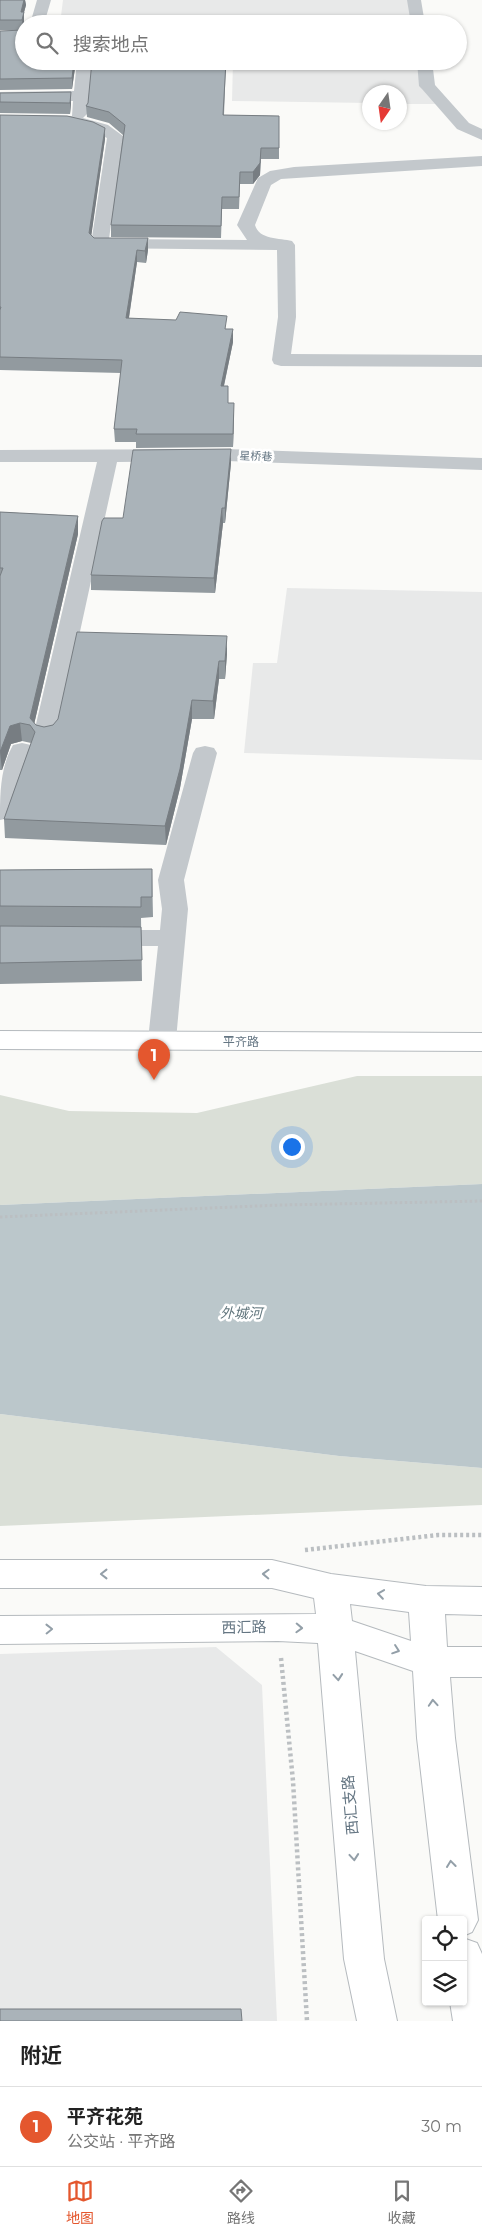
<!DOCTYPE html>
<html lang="zh">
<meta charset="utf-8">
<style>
body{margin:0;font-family:Montserrat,"Noto Sans SC",sans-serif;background:#f6f6f6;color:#222}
.controls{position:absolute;right:15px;bottom:15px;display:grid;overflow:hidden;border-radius:5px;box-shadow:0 1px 4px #0004}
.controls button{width:45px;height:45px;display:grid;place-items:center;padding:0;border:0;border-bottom:1px solid #e0e0e0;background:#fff;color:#222;font:25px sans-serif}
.compass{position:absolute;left:362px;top:85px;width:45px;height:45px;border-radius:50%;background:#fff;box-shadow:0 1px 4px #0004;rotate:193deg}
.you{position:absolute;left:291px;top:1146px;width:18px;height:18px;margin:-12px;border:4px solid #fff;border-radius:50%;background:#1a73e8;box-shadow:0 0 0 8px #1a73e833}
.badge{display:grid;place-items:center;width:32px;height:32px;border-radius:50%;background:#e4572e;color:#fff;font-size:16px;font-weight:700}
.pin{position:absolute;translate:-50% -41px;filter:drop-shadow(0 1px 2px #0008)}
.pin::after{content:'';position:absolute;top:26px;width:18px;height:15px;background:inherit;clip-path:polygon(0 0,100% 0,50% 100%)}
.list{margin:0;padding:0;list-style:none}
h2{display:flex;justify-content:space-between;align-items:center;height:65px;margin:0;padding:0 20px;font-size:21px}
h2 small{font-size:16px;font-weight:400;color:#767676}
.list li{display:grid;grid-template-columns:32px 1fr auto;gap:15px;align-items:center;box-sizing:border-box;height:80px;padding:0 20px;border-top:1px solid #e0e0e0}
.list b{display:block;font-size:19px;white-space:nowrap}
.list p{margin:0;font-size:16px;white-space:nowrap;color:#767676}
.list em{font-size:16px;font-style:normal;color:#767676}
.icon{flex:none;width:28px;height:28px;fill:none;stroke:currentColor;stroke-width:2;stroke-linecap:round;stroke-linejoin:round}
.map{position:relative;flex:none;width:482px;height:2021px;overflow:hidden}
.search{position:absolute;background:#fff;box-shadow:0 1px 4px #0004;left:15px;right:15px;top:15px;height:55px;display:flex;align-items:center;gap:12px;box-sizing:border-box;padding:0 18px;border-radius:28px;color:#767676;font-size:19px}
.sheet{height:145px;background:#fff}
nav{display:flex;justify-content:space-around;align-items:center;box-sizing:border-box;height:70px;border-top:1px solid #e0e0e0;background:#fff;font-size:14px;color:#767676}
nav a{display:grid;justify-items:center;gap:2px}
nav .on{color:#e4572e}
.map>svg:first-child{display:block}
.built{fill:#e8e9e9}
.green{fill:#dadfd7}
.water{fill:#bbc7cb}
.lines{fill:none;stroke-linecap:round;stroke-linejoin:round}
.major-casing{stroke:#b5babe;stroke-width:2}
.path-far1{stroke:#bbbfc2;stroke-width:3;stroke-dasharray:2.5 2.5;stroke-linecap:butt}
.path{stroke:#bbbfc2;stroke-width:4.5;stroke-dasharray:3 3;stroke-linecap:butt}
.minor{fill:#c3c8cc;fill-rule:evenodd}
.major{fill:#fff;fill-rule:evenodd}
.wall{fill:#929a9f}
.shaded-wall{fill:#777d82}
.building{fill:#aab3b9;stroke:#777d82}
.oneway{stroke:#939fa8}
.labels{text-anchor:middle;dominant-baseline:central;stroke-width:5;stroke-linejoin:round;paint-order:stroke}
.far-street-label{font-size:11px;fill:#657683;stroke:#fff}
.street-label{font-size:12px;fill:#657683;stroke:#fff}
.water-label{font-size:14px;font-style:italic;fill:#60757c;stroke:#fff}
.near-street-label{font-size:15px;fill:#657683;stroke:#fff}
</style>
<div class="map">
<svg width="482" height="2021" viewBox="0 0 482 2021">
<rect width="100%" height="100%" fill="#fafaf8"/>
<path class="built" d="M 63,0 L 415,0 L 421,24 L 60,24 Z
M 233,61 L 429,61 L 433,84 L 450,104 L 400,104 L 400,92 L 370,92 L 369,103 L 232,101 Z
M 287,588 L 482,592 L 482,760 L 244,753 L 253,663 L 277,663 Z
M 216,1647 L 262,1685 L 277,2021 L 0,2021 L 0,1654 Z"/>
<path class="green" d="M 357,1076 L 482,1076 L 482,1184 L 0,1205 L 0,1095 L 69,1111 L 197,1113 Z
M 0,1414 L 339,1456 L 482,1468 L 482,1505 L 0,1526 Z"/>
<path class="water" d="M 482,1184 L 482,1468 L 339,1456 L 0,1414 L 0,1205 Z"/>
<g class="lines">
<g class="major-casing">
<path id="major" d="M 0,1031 L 482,1033 L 482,1051 L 0,1049 Z
M 0,1560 L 272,1560 L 331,1574 L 426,1586 L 482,1587 L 482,1615 L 445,1614 L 447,1647 L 482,1647 L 482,1677 L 450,1677 L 455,1738 L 478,1920 L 472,1932 L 463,1936 L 463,1920 L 438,1920 L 417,1738 L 413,1671 L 355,1651 L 384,1959 L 397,2021 L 357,2021 L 344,1959 L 318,1643 L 278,1641 L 0,1644 L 0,1616 L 316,1614 L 314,1598 L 272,1588 L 0,1588 ZM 350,1604 L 409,1612 L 411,1641 L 352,1621 Z
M 463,1938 L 477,1943 L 482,1954 L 482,2021 L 453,2021 L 450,2002 L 463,2002 Z"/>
</g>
<path class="path-far1" d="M 0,1217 L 281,1205 L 482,1201"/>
<path class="path" d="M 305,1550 L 438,1535 L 482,1535
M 281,1658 L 293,1781 L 307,2021"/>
<path class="minor" d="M 37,0 L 51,0 L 44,24 L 30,24 Z
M 407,0 L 421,0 L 425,24 L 411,24 Z
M 77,61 L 92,61 L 87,114 L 83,118 L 108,125 L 123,136 L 109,239 L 247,240 L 237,225 L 258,178 L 270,171 L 294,167 L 482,156 L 482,166 L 281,179 L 271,185 L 255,225 C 259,240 280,238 292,241 L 295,245 L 296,317 L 291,354 L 482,355 L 482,367 L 281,366 L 274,364 L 272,360 L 278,317 L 277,250 L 94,248 L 91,244 L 107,138 C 74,119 36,124 0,125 L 0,115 L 72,116 L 73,101 L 0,102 L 0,92 L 74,91 Z
M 417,61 L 432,61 L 435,85 L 469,123 L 482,129 L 482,140 L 457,129 L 422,89 L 419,86 Z
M 226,449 L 482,458 L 482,470 L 226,461 L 117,462 L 57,737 L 53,742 L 45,744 L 37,742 L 33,737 L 97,462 L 0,462 L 0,450 Z
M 22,743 L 31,745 L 34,750 L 12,813 L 9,818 L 0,820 C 0,794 0,768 13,745 Z
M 205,746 L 214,748 L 217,753 L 184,880 L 188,909 L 176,1040 L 172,1046 L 162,1049 L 152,1046 L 148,1040 L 158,946 L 104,946 L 95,944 L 91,938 L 95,932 L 104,930 L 160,930 L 162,909 L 158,880 L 193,753 L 196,748 Z"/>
<use href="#major" class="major"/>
</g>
<path class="wall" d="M 0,0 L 25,0 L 26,5 L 24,12 L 24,23 L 23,30 L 0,30 Z
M 0,31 L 24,61 L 76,61 L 72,89 L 0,90 Z
M 92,61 L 226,61 L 224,115 L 279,116 L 279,159 L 261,159 L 260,175 L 253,184 L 240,184 L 239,209 L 222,209 L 221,238 L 111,237 L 111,225 L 123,135 L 109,123 L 87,117 L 86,106 L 88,103 Z
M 0,93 L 71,103 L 70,114 L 0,113 Z
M 0,115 L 105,139 L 91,235 L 94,238 L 148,238 L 148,250 L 146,263 L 137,262 L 129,318 L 227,329 L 233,342 L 224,386 L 228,403 L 234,416 L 233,447 L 136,448 L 136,442 L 115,442 L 114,429 L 121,373 L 0,370 Z
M 231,463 L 225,523 L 223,523 L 215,593 L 91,590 L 91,575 L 123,518 Z
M 0,512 L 78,516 L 78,534 L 34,724 L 36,725 L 44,727 L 53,725 L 227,654 L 225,679 L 219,679 L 214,719 L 192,719 L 180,788 L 166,845 L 5,838 L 4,819 L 31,743 L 22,741 L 11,744 L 2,770 L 0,770 Z
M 152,869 L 153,917 L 141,918 L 142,981 L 0,984 L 0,870 Z"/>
<path class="shaded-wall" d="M 24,0 L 25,0 L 26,5 L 22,20 L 21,12 Z
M 24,12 L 24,23 L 23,30 L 22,20 Z
M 74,61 L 76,61 L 72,89 L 72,78 Z
M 71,92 L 71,103 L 70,114 L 70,103 Z
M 105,128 L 105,139 L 90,245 L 89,233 Z
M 261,148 L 260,175 L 253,184 L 253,172 Z
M 148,238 L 148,250 L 146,263 L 145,251 Z
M 137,250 L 137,262 L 127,330 L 126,318 Z
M 233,329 L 233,342 L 221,399 L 221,386 Z
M 234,403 L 234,416 L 233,447 L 233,434 Z
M 231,449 L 231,463 L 225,523 L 225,508 Z
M 222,508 L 223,523 L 215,593 L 214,578 Z
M 78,516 L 78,534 L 33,729 L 30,718 Z
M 227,636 L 227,654 L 225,679 L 225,661 Z
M 219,661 L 219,679 L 214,719 L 213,701 Z
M 192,700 L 192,719 L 180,788 L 166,845 L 165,826 Z
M 20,723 L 22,741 L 11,744 L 2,770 L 0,752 L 10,726 Z"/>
<path class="building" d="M 0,0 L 24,0 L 21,12 L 24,12 L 22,20 L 0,20 Z
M 24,30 L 24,61 L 74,61 L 72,78 L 0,79 L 0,31 Z
M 92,61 L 226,61 L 223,115 L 279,116 L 279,148 L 261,148 L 260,163 L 253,172 L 240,172 L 239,197 L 222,197 L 221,226 L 111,225 L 125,125 L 109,112 L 86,106 L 88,103 Z
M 71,92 L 70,103 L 0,102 L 0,93 Z
M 0,115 L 67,116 L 93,122 L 105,128 L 89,233 L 94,238 L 148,238 L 145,251 L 137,250 L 126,318 L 176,320 L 180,312 L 227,316 L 225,329 L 233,329 L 221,386 L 228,386 L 228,403 L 234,403 L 233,434 L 136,434 L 137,429 L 114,429 L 122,360 L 0,357 L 0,310 L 1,307 L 0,307 Z
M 231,449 L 225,508 L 222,508 L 214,578 L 91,575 L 102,521 L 104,518 L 123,518 L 133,450 Z
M 0,512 L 78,516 L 30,718 L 36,725 L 44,727 L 53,725 L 58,719 L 77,632 L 227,636 L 225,661 L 219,661 L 213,701 L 192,700 L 180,769 L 165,826 L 4,819 L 35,732 L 30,725 L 20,723 L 10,726 L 0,752 L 0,576 L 3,568 L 0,568 Z
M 152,869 L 152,897 L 141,897 L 141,907 L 0,906 L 0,870 Z
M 0,926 L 141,927 L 142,960 L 0,963 Z
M 0,2009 L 241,2009 L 242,2021 L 0,2021 Z"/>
<defs><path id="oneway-chevron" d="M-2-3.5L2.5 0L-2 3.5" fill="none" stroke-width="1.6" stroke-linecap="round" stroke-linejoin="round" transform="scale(1.25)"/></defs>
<g class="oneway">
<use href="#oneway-chevron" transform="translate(104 1574) rotate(180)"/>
<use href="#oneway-chevron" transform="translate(266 1574) rotate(-178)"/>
<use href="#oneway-chevron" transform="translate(381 1594) rotate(-172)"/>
<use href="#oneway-chevron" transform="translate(299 1628) rotate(2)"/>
<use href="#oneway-chevron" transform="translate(49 1629) rotate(-1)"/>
<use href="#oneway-chevron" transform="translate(396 1650) rotate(19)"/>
<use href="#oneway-chevron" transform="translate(338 1677) rotate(85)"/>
<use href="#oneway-chevron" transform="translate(433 1703) rotate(-94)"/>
<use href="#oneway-chevron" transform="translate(354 1857) rotate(85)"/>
<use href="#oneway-chevron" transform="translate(451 1864) rotate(-97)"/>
</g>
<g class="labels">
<g class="far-street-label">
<text transform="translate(256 456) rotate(2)">星桥巷</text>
</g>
<g class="street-label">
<text x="241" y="1041">平齐路</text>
</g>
<g class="water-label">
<text transform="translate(241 1313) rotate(1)">外城河</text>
</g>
<g class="near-street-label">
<text transform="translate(244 1627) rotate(-1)">西汇路</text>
<text transform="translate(350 1805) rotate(-95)">西汇支路</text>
</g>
</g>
</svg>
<div class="controls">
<button><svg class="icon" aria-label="locate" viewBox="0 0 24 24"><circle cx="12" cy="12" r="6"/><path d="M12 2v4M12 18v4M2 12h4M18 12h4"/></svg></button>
<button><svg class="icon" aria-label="layers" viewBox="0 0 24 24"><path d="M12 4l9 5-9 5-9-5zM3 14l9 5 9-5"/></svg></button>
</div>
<svg class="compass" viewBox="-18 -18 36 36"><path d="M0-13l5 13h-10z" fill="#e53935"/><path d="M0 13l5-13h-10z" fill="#767676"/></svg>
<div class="you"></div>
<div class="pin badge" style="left:154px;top:1080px">1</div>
<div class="search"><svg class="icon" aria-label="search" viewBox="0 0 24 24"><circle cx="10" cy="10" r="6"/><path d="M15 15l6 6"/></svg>搜索地点</div>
</div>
<section class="sheet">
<h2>附近<small></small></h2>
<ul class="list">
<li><span class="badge">1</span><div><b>平齐花苑</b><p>公交站 · 平齐路</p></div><em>30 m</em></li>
</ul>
</section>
<nav>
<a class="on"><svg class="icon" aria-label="map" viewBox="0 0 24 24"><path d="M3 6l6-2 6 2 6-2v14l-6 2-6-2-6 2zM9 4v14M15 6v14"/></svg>地图</a>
<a><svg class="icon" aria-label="directions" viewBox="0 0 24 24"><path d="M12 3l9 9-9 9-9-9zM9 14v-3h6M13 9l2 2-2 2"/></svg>路线</a>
<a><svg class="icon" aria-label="saved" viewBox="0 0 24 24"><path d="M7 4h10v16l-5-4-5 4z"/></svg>收藏</a>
</nav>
